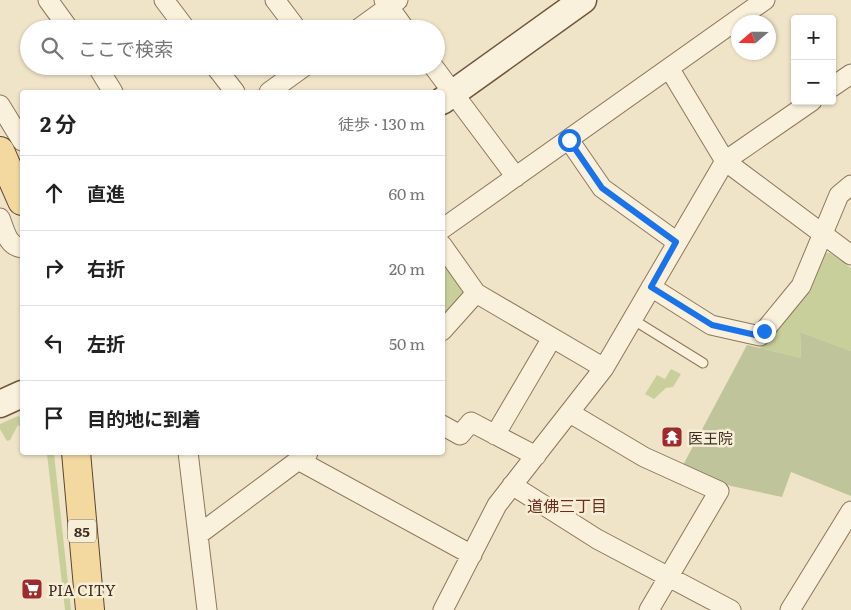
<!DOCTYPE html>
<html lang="ja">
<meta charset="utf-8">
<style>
body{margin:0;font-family:Literata,"Noto Sans JP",serif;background:#f2f2f2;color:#222}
.controls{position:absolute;right:15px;top:15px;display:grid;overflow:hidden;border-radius:5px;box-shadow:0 1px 4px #0004}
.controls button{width:45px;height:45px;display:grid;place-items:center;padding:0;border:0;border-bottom:1px solid #e0e0e0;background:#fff;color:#222;font:25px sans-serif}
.compass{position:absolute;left:731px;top:15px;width:45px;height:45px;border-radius:50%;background:#fff;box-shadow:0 1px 4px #0004;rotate:250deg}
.stop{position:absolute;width:15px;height:15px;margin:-11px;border:4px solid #1a73e8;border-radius:50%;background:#fff}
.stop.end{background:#1a73e8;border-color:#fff;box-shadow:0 1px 5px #0008}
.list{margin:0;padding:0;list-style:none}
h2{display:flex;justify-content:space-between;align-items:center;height:65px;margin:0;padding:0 20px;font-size:21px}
h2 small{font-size:16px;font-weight:400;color:#767676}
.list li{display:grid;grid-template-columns:32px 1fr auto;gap:15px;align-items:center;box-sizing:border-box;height:75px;padding:0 20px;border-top:1px solid #e0e0e0}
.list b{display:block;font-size:19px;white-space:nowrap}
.list em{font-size:16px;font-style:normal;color:#767676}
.icon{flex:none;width:28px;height:28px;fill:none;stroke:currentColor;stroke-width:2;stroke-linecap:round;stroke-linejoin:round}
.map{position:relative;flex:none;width:851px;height:610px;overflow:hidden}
.search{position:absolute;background:#fff;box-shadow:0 1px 4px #0004;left:20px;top:20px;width:425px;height:55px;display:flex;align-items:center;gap:12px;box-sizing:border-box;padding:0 18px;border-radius:28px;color:#767676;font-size:19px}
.panel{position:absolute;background:#fff;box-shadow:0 1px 4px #0004;left:20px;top:90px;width:425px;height:365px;border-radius:5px}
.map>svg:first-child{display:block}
.green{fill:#c9cf9b}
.cemetery{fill:#bfc49a}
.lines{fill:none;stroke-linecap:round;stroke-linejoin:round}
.lane-casing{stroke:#8d765c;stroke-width:11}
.street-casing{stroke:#8d765c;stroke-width:21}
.secondary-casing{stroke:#6f573f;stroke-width:29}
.primary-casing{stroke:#5b4430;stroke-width:30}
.lane{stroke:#faf1dc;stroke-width:9}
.street{stroke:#faf1dc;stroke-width:19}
.secondary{stroke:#faf1dc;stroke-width:26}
.primary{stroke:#f3d9a0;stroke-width:28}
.route{stroke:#1a73e8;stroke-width:6}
.labels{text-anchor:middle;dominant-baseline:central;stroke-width:5;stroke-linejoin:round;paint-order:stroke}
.shield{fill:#f7eed8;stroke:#756857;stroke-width:1}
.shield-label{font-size:14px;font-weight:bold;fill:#3d2e20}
.poi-label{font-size:15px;fill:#3d2e20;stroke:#f7eed8;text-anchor:start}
.neighbourhood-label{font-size:16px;fill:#6b2e1e;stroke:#f7eed8}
</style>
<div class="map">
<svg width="851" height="610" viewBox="0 0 851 610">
<rect width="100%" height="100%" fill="#f0e4c8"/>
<path class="green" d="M 822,253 L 830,253 L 851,268 L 851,351 L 800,332 L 801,358 L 760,348 L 807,292 Z
M 442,258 L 464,288 L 464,294 L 442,318 Z
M 671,369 L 681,374 L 673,387 L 666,388 L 654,399 L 645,394 L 657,375 L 665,379 Z
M 18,416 L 22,419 L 22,428 L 18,425 L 10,440 L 7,441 L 0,429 L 0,424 Z
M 33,453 L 54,453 L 71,610 L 65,610 L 47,454 L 34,455 Z"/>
<path class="cemetery" d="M 800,332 L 851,351 L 851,496 L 791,472 L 782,497 L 731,486 L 682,467 L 747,345 L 801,358 Z"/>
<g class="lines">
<g class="lane-casing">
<path id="lane" d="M 632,319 L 703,363"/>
</g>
<g class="street-casing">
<path id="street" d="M 48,0 L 69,29
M 164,0 L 186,29
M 275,0 L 297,29
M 384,0 L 405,29
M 358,29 L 398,0
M 97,66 L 113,92
M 215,66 L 235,92
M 433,66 L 516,177
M 669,68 L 725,161 L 851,255
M 832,87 L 851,74
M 269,92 L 305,66
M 0,105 L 22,141
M 569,140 L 602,188 L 677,242
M 0,218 C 5,230 7,246 22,248
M 442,229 L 765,0
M 442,245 L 476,293 L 604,368
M 651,287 L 711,325 L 760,336 L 801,286 L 839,195 L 851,185
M 442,331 L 476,293
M 570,413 L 644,457 L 719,491 L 649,610
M 442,425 L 460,435 L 471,422 L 536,456
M 495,435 L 552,338
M 188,452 L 207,610
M 298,460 L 472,555
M 512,485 L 597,539 L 731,610
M 198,535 L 308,453
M 443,610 L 497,505 L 604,368 L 725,161 L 812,101
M 790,610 L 851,511"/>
</g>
<g class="secondary-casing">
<path id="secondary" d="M 442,101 L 583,0
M 0,404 L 22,394"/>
</g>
<g class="primary-casing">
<path id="primary" d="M 0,151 L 22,201
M 76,452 L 90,610"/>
</g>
<use href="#lane" class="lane"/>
<use href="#street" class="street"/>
<use href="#secondary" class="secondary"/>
<use href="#primary" class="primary"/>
</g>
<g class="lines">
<path class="route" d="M 569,140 L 602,188 L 676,242 L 651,287 L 712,325 L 760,336 L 764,331"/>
</g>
<defs>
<g id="temple-square" transform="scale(1.125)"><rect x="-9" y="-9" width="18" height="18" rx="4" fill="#9e2a2b" stroke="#f7eed8"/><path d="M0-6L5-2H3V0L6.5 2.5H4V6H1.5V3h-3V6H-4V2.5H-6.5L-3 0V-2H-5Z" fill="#fff"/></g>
<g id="supermarket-square" transform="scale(1.125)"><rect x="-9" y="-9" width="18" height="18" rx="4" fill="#9e2a2b" stroke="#f7eed8"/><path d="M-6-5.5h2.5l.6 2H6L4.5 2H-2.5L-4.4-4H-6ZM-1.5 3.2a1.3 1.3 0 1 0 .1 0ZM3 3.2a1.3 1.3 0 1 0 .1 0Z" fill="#fff"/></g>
</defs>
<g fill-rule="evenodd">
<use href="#temple-square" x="672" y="437"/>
<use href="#supermarket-square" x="32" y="589"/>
</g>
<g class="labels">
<rect class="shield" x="68" y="519.5" width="28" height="23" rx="4"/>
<g class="shield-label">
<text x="82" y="531">85</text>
</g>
<g class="poi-label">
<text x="688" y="437">医王院</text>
<text x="48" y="589">PIA CITY</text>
</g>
<g class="neighbourhood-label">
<text x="567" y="505">道佛三丁目</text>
</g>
</g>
</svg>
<div class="controls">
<button>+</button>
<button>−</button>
</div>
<svg class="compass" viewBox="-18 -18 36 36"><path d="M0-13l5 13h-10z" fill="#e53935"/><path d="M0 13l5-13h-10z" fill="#767676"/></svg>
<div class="stop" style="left:569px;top:140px"></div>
<div class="stop end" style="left:764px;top:331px"></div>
<div class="search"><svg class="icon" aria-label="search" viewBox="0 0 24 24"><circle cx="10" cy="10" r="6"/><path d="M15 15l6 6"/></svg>ここで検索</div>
<section class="panel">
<h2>2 分<small>徒歩 · 130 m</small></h2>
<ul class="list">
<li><svg class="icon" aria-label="ahead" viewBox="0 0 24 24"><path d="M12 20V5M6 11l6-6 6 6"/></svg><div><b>直進</b></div><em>60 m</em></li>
<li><svg class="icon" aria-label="right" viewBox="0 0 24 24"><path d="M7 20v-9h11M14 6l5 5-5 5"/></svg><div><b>右折</b></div><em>20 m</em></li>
<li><svg class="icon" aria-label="left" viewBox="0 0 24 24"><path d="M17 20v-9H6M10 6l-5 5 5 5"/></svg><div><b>左折</b></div><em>50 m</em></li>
<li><svg class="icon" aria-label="arrive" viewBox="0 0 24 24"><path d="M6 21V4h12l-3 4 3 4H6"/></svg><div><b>目的地に到着</b></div></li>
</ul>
</section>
</div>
